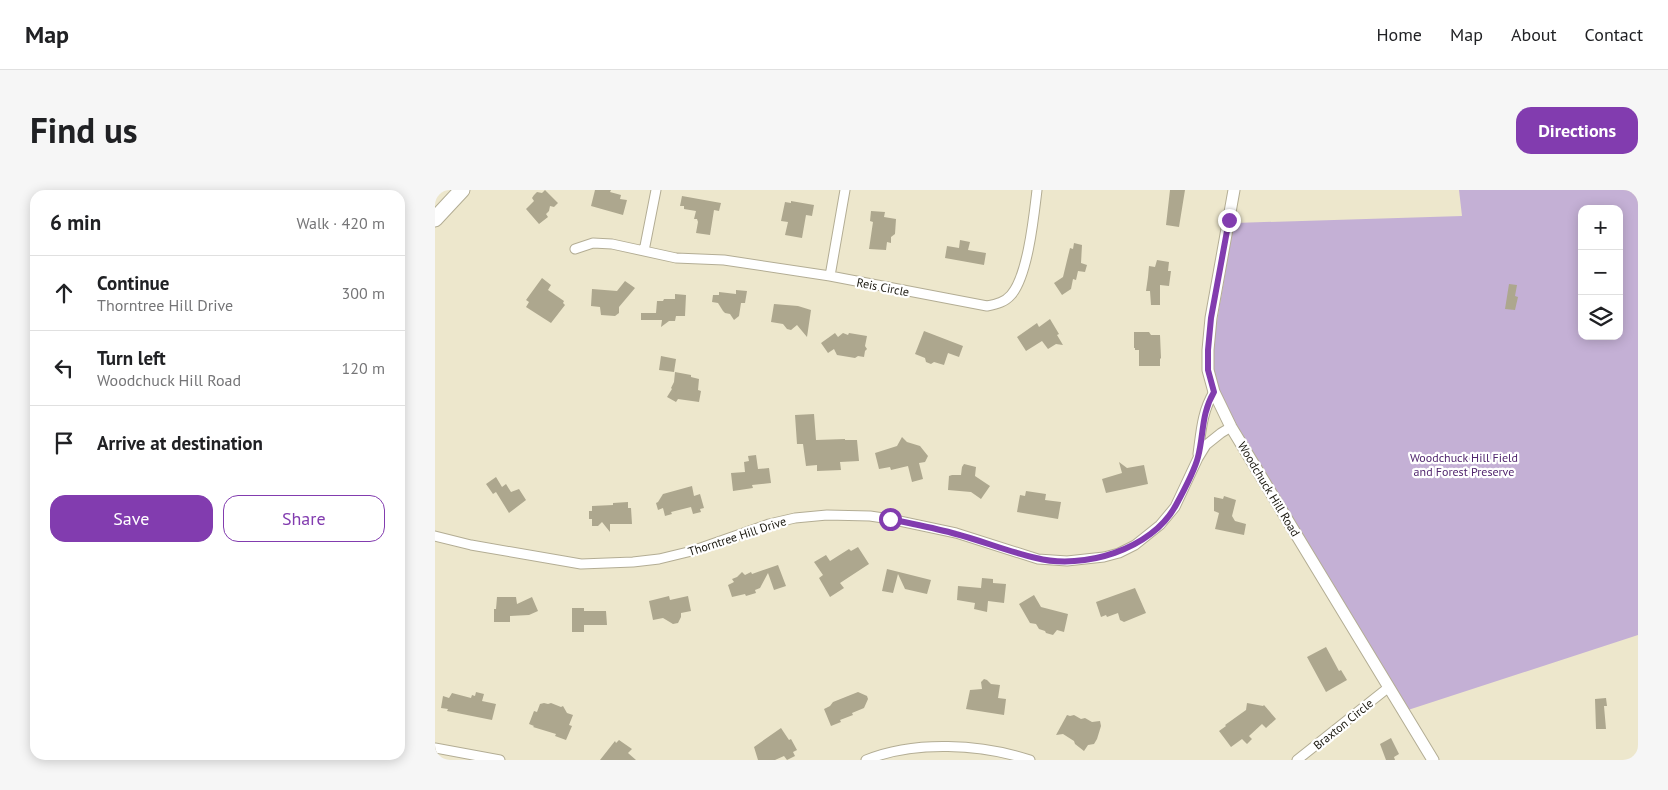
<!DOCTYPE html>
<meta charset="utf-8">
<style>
body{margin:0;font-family:"PT Sans",sans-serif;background:#f6f6f6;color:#202124}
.controls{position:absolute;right:15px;top:15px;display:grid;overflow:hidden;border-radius:10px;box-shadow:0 2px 12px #0003}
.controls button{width:45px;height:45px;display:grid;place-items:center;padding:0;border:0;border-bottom:1px solid #e0e0e0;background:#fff;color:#202124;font:25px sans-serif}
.stop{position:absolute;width:15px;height:15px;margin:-11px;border:4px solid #823caf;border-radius:50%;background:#fff}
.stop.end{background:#823caf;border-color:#fff;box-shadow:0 1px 5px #0008}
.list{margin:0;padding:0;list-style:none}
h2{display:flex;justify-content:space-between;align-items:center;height:65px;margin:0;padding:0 20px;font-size:21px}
h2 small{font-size:16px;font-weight:400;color:#757577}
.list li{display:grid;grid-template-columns:32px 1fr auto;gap:15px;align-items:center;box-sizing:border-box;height:75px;padding:0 20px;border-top:1px solid #e0e0e0}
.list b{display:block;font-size:19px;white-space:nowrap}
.list p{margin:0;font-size:16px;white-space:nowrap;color:#757577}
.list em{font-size:16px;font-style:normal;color:#757577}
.actions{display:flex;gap:10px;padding:15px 20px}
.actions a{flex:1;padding:11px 0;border:1px solid #823caf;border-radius:15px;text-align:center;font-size:18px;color:#823caf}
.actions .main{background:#823caf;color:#fff}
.icon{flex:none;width:28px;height:28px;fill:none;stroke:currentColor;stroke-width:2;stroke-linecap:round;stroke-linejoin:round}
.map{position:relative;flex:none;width:1203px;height:570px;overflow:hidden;border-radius:15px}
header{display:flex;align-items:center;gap:30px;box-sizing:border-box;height:70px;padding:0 25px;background:#fff;border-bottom:1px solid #e0e0e0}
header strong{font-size:24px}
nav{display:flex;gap:28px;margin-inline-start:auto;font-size:18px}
.intro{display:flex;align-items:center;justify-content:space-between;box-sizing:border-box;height:120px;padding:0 30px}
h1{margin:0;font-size:35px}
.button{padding:12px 22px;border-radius:15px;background:#823caf;color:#fff;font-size:18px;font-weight:700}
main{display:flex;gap:30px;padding:0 30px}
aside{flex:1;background:#fff;border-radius:15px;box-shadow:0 2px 12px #0003}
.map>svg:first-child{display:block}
.green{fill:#c4b0d5;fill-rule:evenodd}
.building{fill:#ada78e}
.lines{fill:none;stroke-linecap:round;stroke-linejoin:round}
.street-casing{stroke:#b3ad94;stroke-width:11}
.secondary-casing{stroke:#b3ad94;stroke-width:13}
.highway-casing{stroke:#b3ad94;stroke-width:17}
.street{stroke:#fff;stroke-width:9}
.secondary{stroke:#fff;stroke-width:11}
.highway{stroke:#fff;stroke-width:15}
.route{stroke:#823caf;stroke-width:6}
.labels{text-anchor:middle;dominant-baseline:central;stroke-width:4.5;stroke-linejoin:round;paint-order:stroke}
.street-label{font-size:12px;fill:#1b1910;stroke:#fff}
.park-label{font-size:12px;fill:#51266e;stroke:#fff}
</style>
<header>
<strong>Map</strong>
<nav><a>Home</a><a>Map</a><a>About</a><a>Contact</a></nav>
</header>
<div class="intro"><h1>Find us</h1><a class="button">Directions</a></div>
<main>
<aside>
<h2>6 min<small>Walk · 420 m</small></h2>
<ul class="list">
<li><svg class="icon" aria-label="ahead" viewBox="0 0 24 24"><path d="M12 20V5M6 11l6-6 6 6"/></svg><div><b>Continue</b><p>Thorntree Hill Drive</p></div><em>300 m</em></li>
<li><svg class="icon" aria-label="left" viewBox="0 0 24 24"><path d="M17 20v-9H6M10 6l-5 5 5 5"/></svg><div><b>Turn left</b><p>Woodchuck Hill Road</p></div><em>120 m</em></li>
<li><svg class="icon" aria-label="arrive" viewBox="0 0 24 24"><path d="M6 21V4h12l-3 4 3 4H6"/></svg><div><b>Arrive at destination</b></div></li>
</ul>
<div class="actions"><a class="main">Save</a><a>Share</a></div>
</aside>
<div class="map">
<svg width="1203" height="570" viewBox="0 0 1203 570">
<rect width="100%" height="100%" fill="#ede7cc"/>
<path class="green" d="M 1024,0 L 1203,0 L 1203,445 L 973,520 L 801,235 L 784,199 L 778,180 L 778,154 L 799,33 L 1027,26 ZM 1147,19 L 1184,19 L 1184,146 L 1147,146 Z"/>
<path class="building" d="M 110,0 L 123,13 L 119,17 L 115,16 L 114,21 L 111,24 L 113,27 L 104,34 L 91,19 L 99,11 L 97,8 L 99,5 L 102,2 L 107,3 Z
M 160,0 L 176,0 L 175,2 L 186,5 L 185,9 L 192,10 L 188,25 L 156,16 Z
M 735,0 L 750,0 L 744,37 L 731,35 Z
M 247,6 L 286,13 L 284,21 L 279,20 L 275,45 L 261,43 L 263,32 L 262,29 L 259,29 L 261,21 L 249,19 L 249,16 L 245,16 Z
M 356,11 L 379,15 L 377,26 L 371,25 L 367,48 L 350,45 L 353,32 L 346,31 L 350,12 L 356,13 Z
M 436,21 L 450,22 L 449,27 L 461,29 L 460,44 L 456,47 L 456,53 L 452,52 L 451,60 L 434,59 L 438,32 L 435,31 Z
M 525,50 L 535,52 L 533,60 L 551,63 L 549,75 L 510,68 L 512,56 L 524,58 Z
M 639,53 L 647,55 L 646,73 L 652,75 L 650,82 L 643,81 L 641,90 L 638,89 L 636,99 L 627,105 L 619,93 L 628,87 L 635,58 L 638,59 Z
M 722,70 L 734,72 L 733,81 L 736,81 L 734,96 L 725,95 L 725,115 L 716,115 L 715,101 L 711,101 L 713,87 L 714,76 L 720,77 Z
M 107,88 L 116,95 L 113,100 L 129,111 L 128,113 L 130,115 L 116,133 L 91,117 L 94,112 L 91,110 Z
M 190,91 L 200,98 L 184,117 L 184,123 L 180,126 L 166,125 L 165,117 L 156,116 L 157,99 L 182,101 Z
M 1074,94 L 1082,95 L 1080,106 L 1083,107 L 1080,120 L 1070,119 Z
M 301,100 L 312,101 L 310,113 L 306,113 L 304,126 L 299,130 L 295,124 L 290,123 L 288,121 L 283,113 L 277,112 L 278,105 L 284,105 L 284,102 L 301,104 Z
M 240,104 L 251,105 L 250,126 L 241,126 L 240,131 L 234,131 L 226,137 L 227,130 L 206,130 L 206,123 L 221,123 L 222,111 L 228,111 L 229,109 L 240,109 Z
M 339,114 L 363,116 L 376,120 L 372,147 L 362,135 L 356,140 L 352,139 L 348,134 L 336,132 Z
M 615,129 L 624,144 L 622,145 L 628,155 L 621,154 L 613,159 L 607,151 L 591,161 L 582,147 L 602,133 L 604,137 Z
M 489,141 L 528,156 L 524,167 L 513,163 L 509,175 L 499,172 L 496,174 L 491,172 L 490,168 L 480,164 Z
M 699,142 L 714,142 L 716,145 L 725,145 L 726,168 L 725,169 L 725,176 L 704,176 L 704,160 L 700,160 L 700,158 L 699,158 Z
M 400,143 L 403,147 L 408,143 L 413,145 L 414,143 L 432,146 L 430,156 L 432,159 L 430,161 L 429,167 L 423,166 L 420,168 L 402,165 L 399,159 L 393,163 L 386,153 Z
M 226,166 L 241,169 L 239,182 L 224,180 Z
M 240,182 L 256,185 L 256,187 L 264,189 L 263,200 L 266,201 L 264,212 L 243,209 L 241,212 L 232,207 L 237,199 L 236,198 L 239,192 Z
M 379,224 L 381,250 L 410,249 L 410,250 L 422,250 L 424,271 L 405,272 L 406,280 L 382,281 L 382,275 L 371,276 L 368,254 L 362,254 L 360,225 Z
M 467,247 L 472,252 L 485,256 L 493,266 L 490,272 L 484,273 L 488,289 L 477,292 L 473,276 L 456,280 L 455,277 L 444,279 L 440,263 L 462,256 Z
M 321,265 L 323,279 L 334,278 L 336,293 L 317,295 L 318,298 L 298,301 L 296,283 L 310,282 L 309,272 L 314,271 L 313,266 Z
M 684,272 L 692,278 L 709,275 L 713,294 L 671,303 L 667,289 L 687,283 Z
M 529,274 L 541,277 L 540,286 L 555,296 L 546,309 L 536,302 L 513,300 L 514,286 L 517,285 L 526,285 L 527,277 Z
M 61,287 L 67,297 L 71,294 L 76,302 L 84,299 L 91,310 L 74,323 L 61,302 L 58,304 L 51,294 Z
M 257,296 L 259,306 L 265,304 L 269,318 L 265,319 L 266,322 L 258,324 L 256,317 L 236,322 L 237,324 L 230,326 L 228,318 L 223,320 L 221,313 L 223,312 L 228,304 Z
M 591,301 L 611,304 L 610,310 L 626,312 L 623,329 L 582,322 L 585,305 L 590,306 Z
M 789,306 L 801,310 L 797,326 L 800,331 L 811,334 L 809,345 L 780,339 L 784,323 L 779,321 L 779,307 L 788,309 Z
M 193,312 L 193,318 L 196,318 L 197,334 L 175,334 L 175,342 L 167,332 L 163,336 L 157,336 L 157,329 L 154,329 L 154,321 L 157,321 L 157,316 L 178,315 L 178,313 Z
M 423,357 L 434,374 L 405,393 L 409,398 L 395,407 L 384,388 L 388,385 L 379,372 L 391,365 L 395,371 L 414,359 L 416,361 Z
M 343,375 L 351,396 L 339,400 L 333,383 L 325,398 L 320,400 L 321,403 L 311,406 L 310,404 L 297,407 L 293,395 L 299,392 L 297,389 L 302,387 L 307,382 L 310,385 L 316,382 L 317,384 Z
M 452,379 L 496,390 L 492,404 L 470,399 L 463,384 L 458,403 L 447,401 Z
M 547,388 L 558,389 L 558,393 L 571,394 L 569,413 L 553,411 L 552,422 L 539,419 L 540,413 L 522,410 L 523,396 L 546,398 Z
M 700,398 L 711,423 L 689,432 L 685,430 L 683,423 L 672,427 L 671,425 L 666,427 L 661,412 Z
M 599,405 L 606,417 L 633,424 L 629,442 L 622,440 L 618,445 L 611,443 L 610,441 L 604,439 L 601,434 L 595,433 L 584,414 Z
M 234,406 L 235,410 L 253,406 L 256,421 L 246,423 L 246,427 L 243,433 L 238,434 L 228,428 L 218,430 L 214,411 Z
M 62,407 L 81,407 L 82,414 L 97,407 L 103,421 L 94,425 L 75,426 L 75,432 L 59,432 L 59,419 L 61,419 Z
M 137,418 L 149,418 L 149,421 L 171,421 L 172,435 L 149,435 L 149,442 L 137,442 Z
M 891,457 L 904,481 L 906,480 L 912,490 L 891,502 L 872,467 Z
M 549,489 L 552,490 L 556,494 L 565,495 L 563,508 L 571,509 L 569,525 L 531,519 L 535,500 L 547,499 L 546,492 Z
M 41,502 L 49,504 L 47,511 L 61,514 L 57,530 L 12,521 L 13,519 L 6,518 L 8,506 L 14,508 L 17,503 L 36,508 L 37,505 L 40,506 Z
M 423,502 L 432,506 L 433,509 L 429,518 L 417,523 L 418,525 L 405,530 L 406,532 L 396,536 L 389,519 L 395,516 L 398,512 Z
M 1171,508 L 1172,516 L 1169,516 L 1171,539 L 1161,539 L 1160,509 Z
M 109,513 L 113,514 L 116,513 L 126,517 L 128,516 L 132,523 L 138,525 L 134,535 L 137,536 L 131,550 L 120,546 L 121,544 L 98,537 L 99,536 L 94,534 L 99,521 L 102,522 L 105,514 Z
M 812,513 L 828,516 L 829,515 L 841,529 L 831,538 L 827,534 L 814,546 L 817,549 L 812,554 L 807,549 L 796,557 L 784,541 L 791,536 L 790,535 L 811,520 Z
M 632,525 L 635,526 L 639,525 L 646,529 L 650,528 L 657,532 L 665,531 L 666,536 L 662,549 L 659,554 L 653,555 L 649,561 L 640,554 L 639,551 L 628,544 L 621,545 Z
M 346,538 L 354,550 L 356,549 L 362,560 L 358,562 L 360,566 L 352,570 L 349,566 L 340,570 L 323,570 L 319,557 Z
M 956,548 L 964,564 L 959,567 L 960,570 L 951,570 L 945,554 Z
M 184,550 L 197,559 L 193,563 L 201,570 L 165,570 L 180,551 L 181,553 Z"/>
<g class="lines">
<g class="street-casing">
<path id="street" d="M 140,59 L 158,53 L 177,54 L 241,68 L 289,70 L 395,86 L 552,116 C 562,114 570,112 576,105 C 593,86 599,25 602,0
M 209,61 L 221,0
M 395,86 L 410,0
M 763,264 C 766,242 767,221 779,202
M 0,346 L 36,355 L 146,374 L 198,372 L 224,369 L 257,361 L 334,334 L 360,328 L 392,325 L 435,326 L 455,329 L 521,343 L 603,369 L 632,371 L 669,367 L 684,363 L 700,355 L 725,335 L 740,317 L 763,268 L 771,255 L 786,243 L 796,237
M 0,558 L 65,570
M 431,570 C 480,550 546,554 595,570
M 862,570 L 954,497"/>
</g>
<g class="secondary-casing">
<path id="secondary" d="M 799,0 L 776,128 L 773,160 L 773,180 L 779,202 L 796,237 L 998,570"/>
</g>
<g class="highway-casing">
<path id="highway" d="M 0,29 L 27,0"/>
</g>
<use href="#street" class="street"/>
<use href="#secondary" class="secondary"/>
<use href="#highway" class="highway"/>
</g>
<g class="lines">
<path class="route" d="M 455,329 C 477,334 500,338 521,344 C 548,351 574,362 601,368 C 648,380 717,360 741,315 C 747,304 760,279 763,267 C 769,244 766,224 779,202 L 773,180 L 773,160 L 776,128 L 794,30"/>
</g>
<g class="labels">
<g class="street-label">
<text transform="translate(448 97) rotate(11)">Reis Circle</text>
<text transform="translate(834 299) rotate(59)">Woodchuck Hill Road</text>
<text transform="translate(302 346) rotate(-18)">Thorntree Hill Drive</text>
<text transform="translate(908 534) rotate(-39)">Braxton Circle</text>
</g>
<g class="park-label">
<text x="1029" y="267">Woodchuck Hill Field<tspan x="1029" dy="14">and Forest Preserve</tspan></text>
</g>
</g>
</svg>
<div class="controls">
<button>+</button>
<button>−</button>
<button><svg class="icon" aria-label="layers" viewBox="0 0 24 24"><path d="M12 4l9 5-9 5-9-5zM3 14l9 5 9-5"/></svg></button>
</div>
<div class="stop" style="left:455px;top:329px"></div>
<div class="stop end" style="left:794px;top:30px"></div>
</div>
</main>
